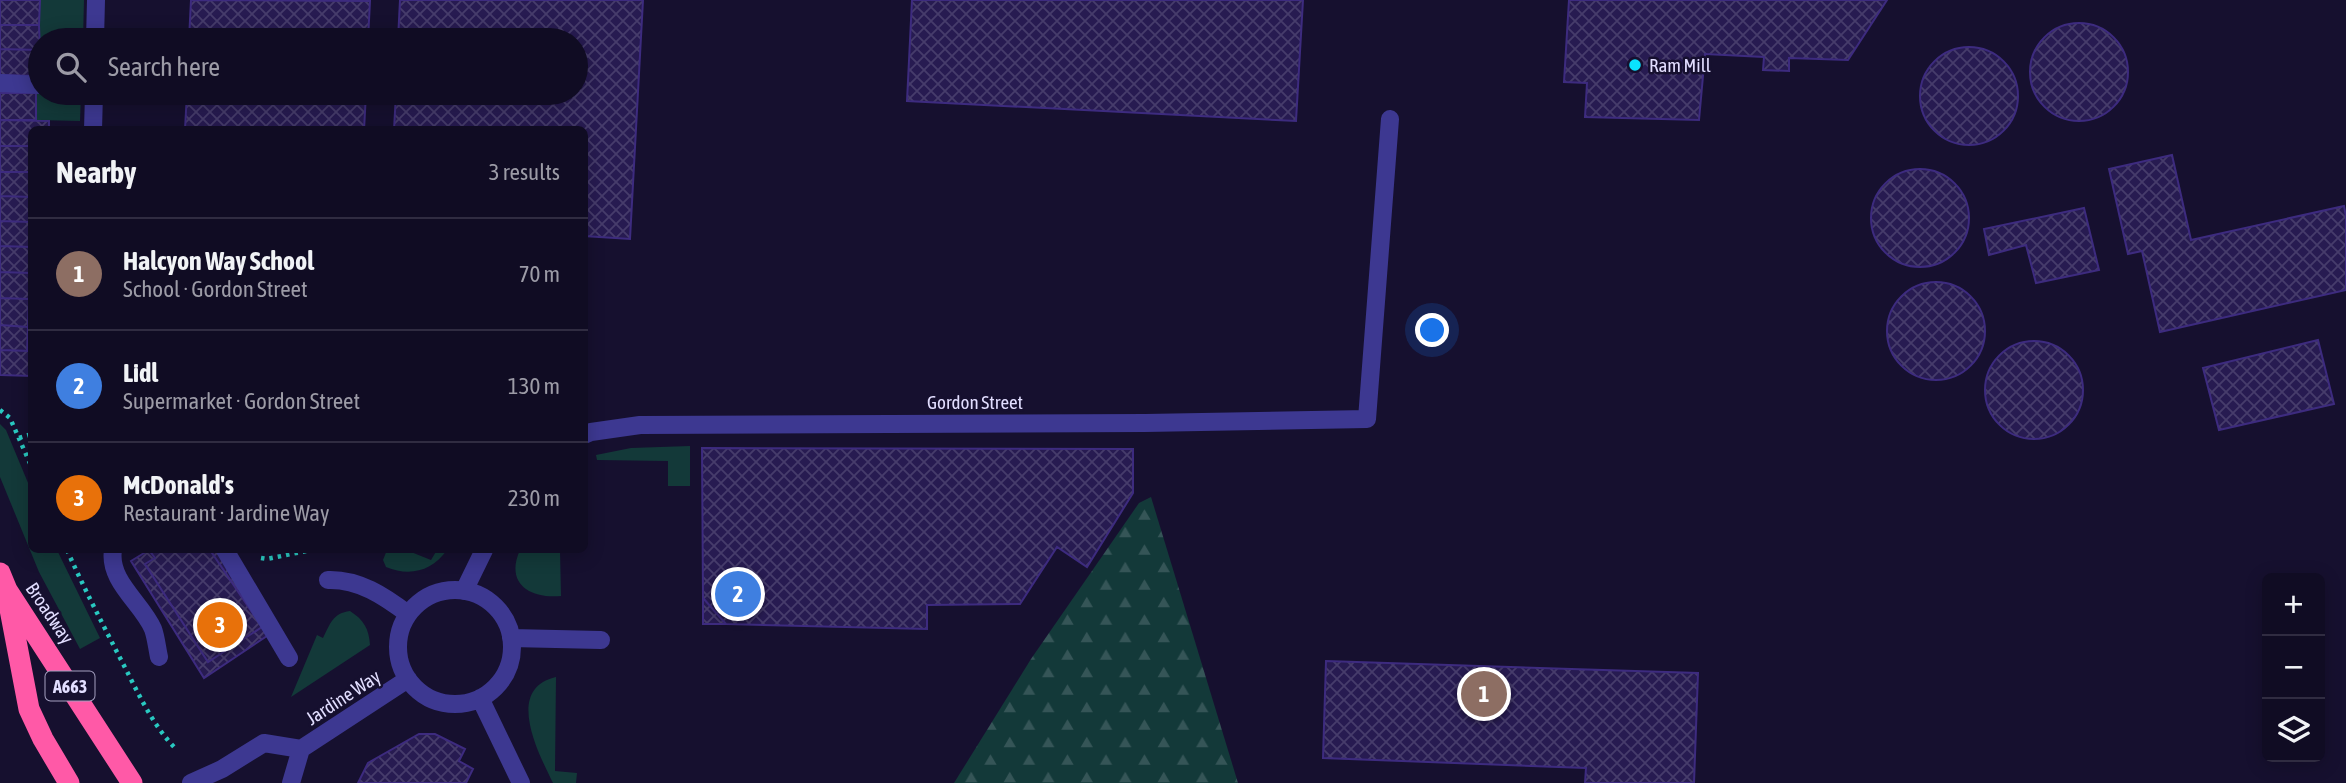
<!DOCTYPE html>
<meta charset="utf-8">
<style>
body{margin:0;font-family:"Asap Condensed",sans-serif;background:#19152b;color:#f1f3f6}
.controls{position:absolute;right:21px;bottom:21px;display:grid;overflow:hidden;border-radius:10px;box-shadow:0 4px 18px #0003}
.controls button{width:63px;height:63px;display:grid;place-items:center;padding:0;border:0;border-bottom:2px solid #302c41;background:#100c23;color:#f1f3f6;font:35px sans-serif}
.you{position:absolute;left:1433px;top:331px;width:24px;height:24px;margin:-18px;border:5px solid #fff;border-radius:50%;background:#1a73e8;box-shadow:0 0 0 10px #1a73e833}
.badge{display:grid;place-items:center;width:46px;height:46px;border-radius:50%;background:#b45309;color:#fff;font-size:23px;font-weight:700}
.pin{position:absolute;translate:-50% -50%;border:4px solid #fff;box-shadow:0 2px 7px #0006}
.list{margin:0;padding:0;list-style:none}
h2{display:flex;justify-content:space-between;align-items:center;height:91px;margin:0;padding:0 28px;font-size:30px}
h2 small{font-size:23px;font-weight:400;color:#9c9ba6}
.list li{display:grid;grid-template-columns:46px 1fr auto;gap:21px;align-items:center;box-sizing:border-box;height:112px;padding:0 28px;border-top:2px solid #302c41}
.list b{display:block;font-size:26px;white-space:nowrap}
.list p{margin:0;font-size:23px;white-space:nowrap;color:#9c9ba6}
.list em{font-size:23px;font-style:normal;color:#9c9ba6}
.icon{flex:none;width:38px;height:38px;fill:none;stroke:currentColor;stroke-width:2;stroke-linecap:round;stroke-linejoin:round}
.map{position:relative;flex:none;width:2346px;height:783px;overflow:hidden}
.search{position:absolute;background:#100c23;box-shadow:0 4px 18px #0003;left:28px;top:28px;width:560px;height:77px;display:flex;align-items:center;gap:18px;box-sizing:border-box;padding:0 24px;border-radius:38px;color:#9c9ba6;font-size:26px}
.panel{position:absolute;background:#100c23;box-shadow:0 4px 18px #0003;left:28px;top:126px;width:560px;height:427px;border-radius:10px}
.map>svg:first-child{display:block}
.green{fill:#133939}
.forest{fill:url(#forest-firs)}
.building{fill:url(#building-cross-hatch);stroke:#3d2b7f;stroke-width:2}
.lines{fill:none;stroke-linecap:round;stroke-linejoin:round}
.path{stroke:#29c9c1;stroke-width:4.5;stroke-dasharray:3.5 5;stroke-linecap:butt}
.minor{stroke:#3d3891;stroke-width:18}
.highway{stroke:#ff59a7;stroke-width:21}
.poi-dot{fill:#0ae3ff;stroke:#16102f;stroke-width:2.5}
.labels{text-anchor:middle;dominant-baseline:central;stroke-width:5;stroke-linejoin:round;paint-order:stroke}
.shield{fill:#16102f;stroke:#a5a0c1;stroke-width:2}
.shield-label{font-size:18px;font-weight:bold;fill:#e2deff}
.poi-label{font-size:19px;fill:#e2deff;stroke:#16102f;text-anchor:start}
.street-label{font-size:19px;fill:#e2deff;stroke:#16102f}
</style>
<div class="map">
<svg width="2346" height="783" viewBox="0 0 2346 783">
<defs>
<pattern id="forest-firs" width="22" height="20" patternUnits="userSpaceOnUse" patternTransform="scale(1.75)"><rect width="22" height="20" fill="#133939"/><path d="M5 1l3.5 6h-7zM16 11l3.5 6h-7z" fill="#355557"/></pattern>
<pattern id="building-cross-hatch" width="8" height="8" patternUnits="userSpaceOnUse" patternTransform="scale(1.75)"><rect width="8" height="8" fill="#271b51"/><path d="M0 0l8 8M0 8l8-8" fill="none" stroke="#463c6b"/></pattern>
</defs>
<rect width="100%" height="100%" fill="#16102f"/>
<path class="green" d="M 40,0 L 84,0 L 83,40 L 39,41 Z
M 36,93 L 81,94 L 80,121 L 36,120 Z
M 31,219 L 32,351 L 27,351 Z
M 0,424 L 6,430 L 31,490 L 32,550 L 57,550 L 100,638 L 80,649 L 39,572 L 0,477 Z
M 690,446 L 690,486 L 668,486 L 668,461 L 597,460 L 596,455 L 631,448 Z
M 387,550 L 406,550 L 431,560 L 437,550 L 447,550 C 432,571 410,577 386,567 L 383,560 Z
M 520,550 L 560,550 L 561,596 C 529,599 505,583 520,550 Z
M 350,611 C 364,620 369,629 370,645 L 291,697 L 317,635 L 323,638 C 330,624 333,613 350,611 Z
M 556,677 L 555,771 L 577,773 L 576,783 L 553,783 C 539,754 504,689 556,677 Z"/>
<path class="forest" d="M 1151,497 L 1238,783 L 954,783 L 1031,659 L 1139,503 Z"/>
<path class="building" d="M 0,0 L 40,0 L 39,25 L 0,25 Z
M 191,0 L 370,1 L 368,40 L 189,40 Z
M 400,0 L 643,0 L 630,239 L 584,236 L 584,130 L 394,130 L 396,93 L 576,93 L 576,40 L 398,40 Z
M 912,0 L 1303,0 L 1296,121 L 907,101 Z
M 1569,0 L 1887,0 L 1848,60 L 1789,58 L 1789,71 L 1763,70 L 1764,57 L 1705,54 L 1699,120 L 1585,117 L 1587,83 L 1564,82 Z
M2030 72a49 49 0 1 1 98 0a49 49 0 1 1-98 0Z
M 0,25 L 39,25 L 40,50 L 0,49 Z
M1920 96a49 49 0 1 1 98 0a49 49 0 1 1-98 0Z
M 0,49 L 38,50 L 37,76 L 0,75 Z
M 0,93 L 36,93 L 36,120 L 0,120 Z
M 187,93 L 366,93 L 364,130 L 185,129 Z
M 0,120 L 49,121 L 49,130 L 32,130 L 32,146 L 0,146 Z
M 0,146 L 32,146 L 32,172 L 0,172 Z
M 2172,155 L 2191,240 L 2344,206 L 2346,216 L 2346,290 L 2160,332 L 2142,251 L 2128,254 L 2109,169 Z
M1871 218a49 49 0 1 1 98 0a49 49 0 1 1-98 0Z
M 0,172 L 32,172 L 32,197 L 0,196 Z
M 0,196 L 32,197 L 31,222 L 0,221 Z
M 2084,208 L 2099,270 L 2036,283 L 2026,245 L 1989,255 L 1984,229 Z
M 0,221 L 31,222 L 31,247 L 0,246 Z
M 0,246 L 31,247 L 30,273 L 0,272 Z
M 0,272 L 30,273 L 29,299 L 0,298 Z
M1887 331a49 49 0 1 1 98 0a49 49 0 1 1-98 0Z
M 0,298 L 29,299 L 28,327 L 0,325 Z
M 0,325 L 28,327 L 27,351 L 0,350 Z
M 2318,340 L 2334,404 L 2219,430 L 2203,368 Z
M1985 390a49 49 0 1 1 98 0a49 49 0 1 1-98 0Z
M 0,350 L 32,351 L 32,376 L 0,375 Z
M 702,448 L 1133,449 L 1133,493 L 1087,567 L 1057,547 L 1020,604 L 927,605 L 927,629 L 726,624 L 703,598 Z
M 149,550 L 210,550 L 262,627 L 208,662 L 145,564 L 155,558 Z
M 149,550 L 155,558 L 145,564 L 208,662 L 262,627 L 210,550 L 220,550 L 273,632 L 204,678 L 131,561 Z
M 703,598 L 726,624 L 703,624 Z
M 1326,661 L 1698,673 L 1694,783 L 1585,783 L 1586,768 L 1323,758 Z
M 419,734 L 435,734 L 465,749 L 459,761 L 473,769 L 466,783 L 358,783 L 368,763 Z"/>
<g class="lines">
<path class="path" d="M 0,410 L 10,418 L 32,468
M 19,438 L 32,434
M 67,550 C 83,586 101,621 119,656 C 136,688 150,722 175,748
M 261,558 L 267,559 L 311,550"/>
<path class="minor" d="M 95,40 L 96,0
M 0,83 L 40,85
M 93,130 L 94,93
M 584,435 L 591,432 L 640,425 L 1145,423 L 1367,419 L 1390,119
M 113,550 C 108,581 142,603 153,629 C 156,637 157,648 159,657
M 225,550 L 289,658
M 328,580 C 359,579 384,596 408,614
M398 647a57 57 0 1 1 114 0a57 57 0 1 1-114 0Z
M 464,591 L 484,550
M 511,638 L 601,640
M 480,698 L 521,783
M 191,783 L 222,769 L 264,743 L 301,749
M 291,783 L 301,749 L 408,679"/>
<path class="highway" d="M 0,573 L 7,590 L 132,783
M 8,599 L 29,709 L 43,739 L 69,783"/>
</g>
<circle class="poi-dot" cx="1635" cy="65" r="7"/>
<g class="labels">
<rect class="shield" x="45.5" y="671.5" width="49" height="29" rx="5"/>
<g class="shield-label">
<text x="70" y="686">A663</text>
</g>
<g class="poi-label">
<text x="1649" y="65">Ram Mill</text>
</g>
<g class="street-label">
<text x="975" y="402">Gordon Street</text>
<text transform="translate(50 613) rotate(56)">Broadway</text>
<text transform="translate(343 697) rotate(-33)">Jardine Way</text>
</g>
</g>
</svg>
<div class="controls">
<button>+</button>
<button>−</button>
<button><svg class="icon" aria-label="layers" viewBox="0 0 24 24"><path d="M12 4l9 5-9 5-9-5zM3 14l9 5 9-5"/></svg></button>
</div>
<div class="you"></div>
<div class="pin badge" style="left:1484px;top:694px;background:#8d6e63">1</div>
<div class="pin badge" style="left:738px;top:594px;background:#3f7fe0">2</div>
<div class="pin badge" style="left:220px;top:625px;background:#e8710a">3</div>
<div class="search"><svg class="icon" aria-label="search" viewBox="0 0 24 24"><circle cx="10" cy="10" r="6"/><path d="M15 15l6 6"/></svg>Search here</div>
<section class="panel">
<h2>Nearby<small>3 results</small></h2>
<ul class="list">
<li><span class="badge" style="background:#8d6e63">1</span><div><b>Halcyon Way School</b><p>School · Gordon Street</p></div><em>70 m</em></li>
<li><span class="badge" style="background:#3f7fe0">2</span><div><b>Lidl</b><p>Supermarket · Gordon Street</p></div><em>130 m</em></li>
<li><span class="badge" style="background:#e8710a">3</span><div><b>McDonald's</b><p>Restaurant · Jardine Way</p></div><em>230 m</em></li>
</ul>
</section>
</div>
